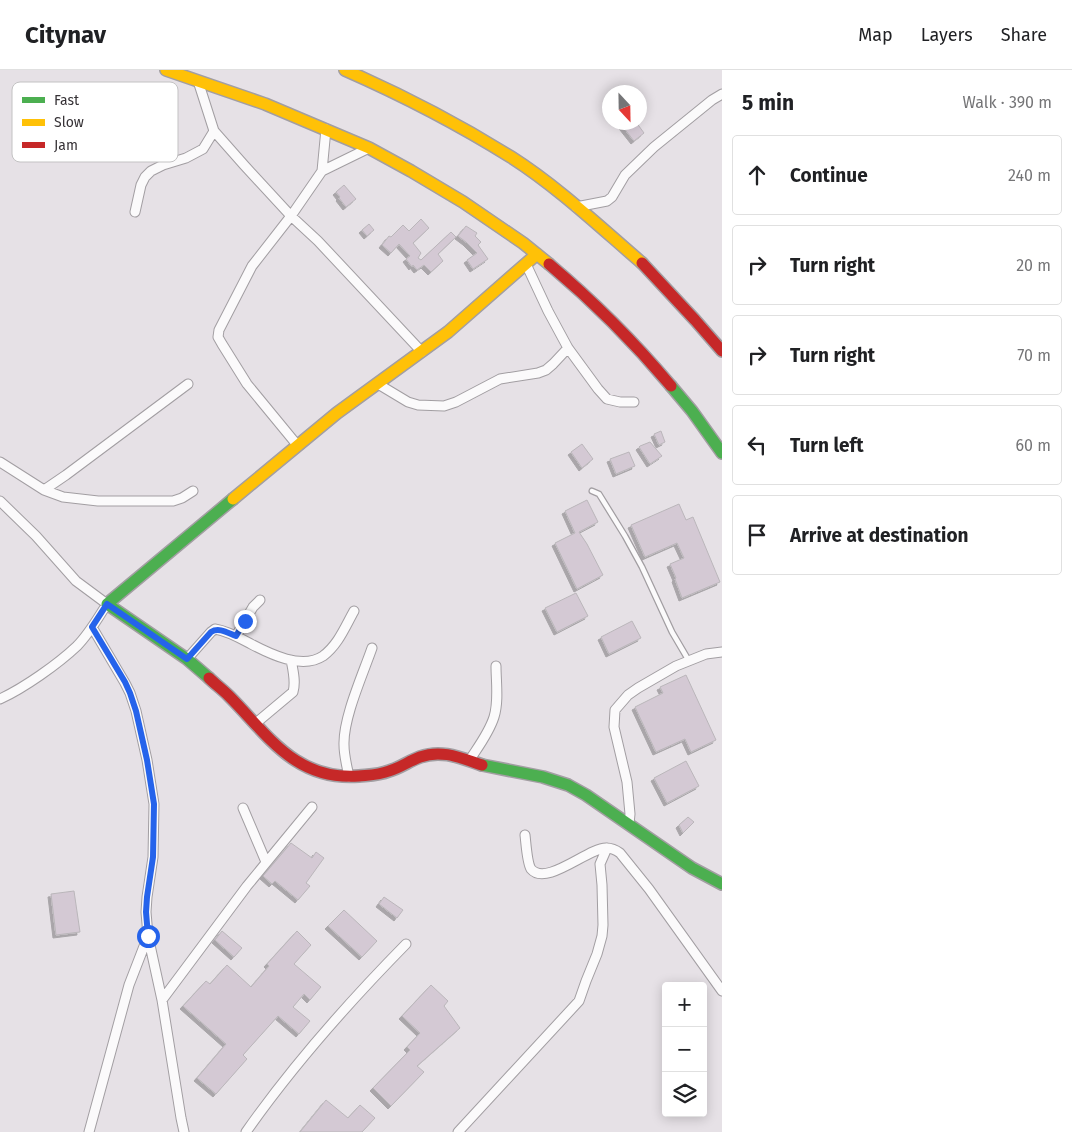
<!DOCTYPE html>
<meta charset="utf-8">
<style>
body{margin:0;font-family:"Fira Sans",sans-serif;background:#f2f2f2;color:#202124}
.controls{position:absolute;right:15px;bottom:15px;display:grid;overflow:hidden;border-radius:5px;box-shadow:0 2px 12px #0003}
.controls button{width:45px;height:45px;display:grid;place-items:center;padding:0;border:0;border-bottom:1px solid #e0e0e0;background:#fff;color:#202124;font:25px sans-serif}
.compass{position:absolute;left:602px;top:15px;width:45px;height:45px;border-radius:50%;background:#fff;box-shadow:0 2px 12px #0003;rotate:158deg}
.stop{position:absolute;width:15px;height:15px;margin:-11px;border:4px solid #2563eb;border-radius:50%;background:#fff}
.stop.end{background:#2563eb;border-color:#fff;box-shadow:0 1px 5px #0008}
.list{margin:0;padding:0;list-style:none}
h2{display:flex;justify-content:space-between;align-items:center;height:65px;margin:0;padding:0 20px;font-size:21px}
h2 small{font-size:16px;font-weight:400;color:#757577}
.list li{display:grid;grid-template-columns:32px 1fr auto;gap:15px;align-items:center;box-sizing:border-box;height:80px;margin:0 10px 10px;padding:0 10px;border:1px solid #e0e0e0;border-radius:5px}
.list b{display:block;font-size:19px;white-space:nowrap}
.list em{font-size:16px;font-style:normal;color:#757577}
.icon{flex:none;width:28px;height:28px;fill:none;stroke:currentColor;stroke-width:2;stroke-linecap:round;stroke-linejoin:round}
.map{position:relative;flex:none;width:722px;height:1062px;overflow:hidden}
header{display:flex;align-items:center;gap:30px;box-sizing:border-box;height:70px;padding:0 25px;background:#fff;border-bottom:1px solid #e0e0e0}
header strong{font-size:24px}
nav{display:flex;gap:28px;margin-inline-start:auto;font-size:18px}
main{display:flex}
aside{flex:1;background:#fff}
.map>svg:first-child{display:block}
.building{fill:#d4c9d4;stroke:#bab6ba;filter:url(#shadow)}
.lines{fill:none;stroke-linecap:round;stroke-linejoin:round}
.lane-casing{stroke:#a29ea2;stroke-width:7}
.street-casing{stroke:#a29ea2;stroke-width:11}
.fast-casing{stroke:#a29ea2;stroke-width:14}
.slow-casing{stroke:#a29ea2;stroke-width:14}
.jam-casing{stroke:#a29ea2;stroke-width:14}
.lane{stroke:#fbfafb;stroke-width:4.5}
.street{stroke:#fbfafb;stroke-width:9}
.fast{stroke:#4caf50;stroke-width:11}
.slow{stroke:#ffc107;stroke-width:11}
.jam{stroke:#c62828;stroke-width:11}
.route{stroke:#2563eb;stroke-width:6}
.key{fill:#fff;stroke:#c3c2c3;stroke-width:1}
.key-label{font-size:14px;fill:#363236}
</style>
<header>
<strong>Citynav</strong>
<nav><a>Map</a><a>Layers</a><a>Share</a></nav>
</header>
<main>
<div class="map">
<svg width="722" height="1062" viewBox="0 0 722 1062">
<defs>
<filter id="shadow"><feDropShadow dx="-3" dy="3" stdDeviation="0" flood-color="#0004"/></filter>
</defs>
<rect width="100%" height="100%" fill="#e6e1e6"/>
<path class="building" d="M 619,52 L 636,52 L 644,63 L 634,71 Z
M 344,115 L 356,129 L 346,137 L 339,128 L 340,127 L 336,122 Z
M 421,149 L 429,158 L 413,173 L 421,183 L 418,188 L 421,190 L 451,162 L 456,167 L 438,184 L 443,191 L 431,202 L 424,195 L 417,200 L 413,195 L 412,197 L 406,189 L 410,186 L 399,174 L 391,183 L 382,175 L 389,166 L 391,167 L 403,155 L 409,161 Z
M 369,154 L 374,160 L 367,166 L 362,160 Z
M 466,156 L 477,163 L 475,166 L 481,172 L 478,175 L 488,189 L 473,199 L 467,190 L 477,183 L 466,172 L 458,166 Z
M 661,361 L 665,372 L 659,375 L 654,364 Z
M 650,372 L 662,386 L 650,394 L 639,377 L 640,376 Z
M 582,374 L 593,389 L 582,398 L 571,382 Z
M 629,382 L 635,396 L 616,404 L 610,389 Z
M 587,430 L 598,452 L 579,462 L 587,474 L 603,505 L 577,519 L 555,473 L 575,463 L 565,441 Z
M 679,434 L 686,450 L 693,447 L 720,512 L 682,528 L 675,509 L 676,508 L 670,494 L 684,488 L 677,473 L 645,487 L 631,455 Z
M 576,523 L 588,546 L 557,562 L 545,538 Z
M 632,551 L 641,568 L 609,584 L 601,567 Z
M 686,605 L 716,670 L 691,682 L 685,669 L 656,682 L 635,637 L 663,623 L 660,617 Z
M 686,691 L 699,716 L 667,733 L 654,708 Z
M 688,747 L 694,752 L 683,763 L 679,755 Z
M 291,773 L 312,788 L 316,782 L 324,788 L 306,813 L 310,816 L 298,830 L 275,811 L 272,814 L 263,806 Z
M 74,821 L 80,862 L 56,865 L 51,824 Z
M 384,827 L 403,840 L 397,848 L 379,834 Z
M 344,840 L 377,871 L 362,887 L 328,856 Z
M 222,861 L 242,878 L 234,887 L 215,870 Z
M 297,861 L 311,875 L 294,894 L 321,917 L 310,930 L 304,924 L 293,937 L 310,951 L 299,964 L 278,946 L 243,985 L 247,989 L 216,1024 L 197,1008 L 226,974 L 183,936 L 206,911 L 210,914 L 227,895 L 251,917 L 269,896 L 267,894 Z
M 431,915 L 448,931 L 444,936 L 460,958 L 417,996 L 424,1002 L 391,1036 L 373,1018 L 410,980 L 407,977 L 420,963 L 402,946 Z
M 326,1030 L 348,1048 L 360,1035 L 375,1048 L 362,1062 L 300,1062 Z"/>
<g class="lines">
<g class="lane-casing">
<path id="lane" d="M 592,421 L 599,424 L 625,466 L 642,497 L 672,562 L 689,591"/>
</g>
<g class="street-casing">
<path id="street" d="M 198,11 L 214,61 L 244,95 L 291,146 L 252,196 L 219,260 L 218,267 L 222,274 L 247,314 L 298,376
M 326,59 L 322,101 L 291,146 L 318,171 L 422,282
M 322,101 L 369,78
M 576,137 L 607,131 L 612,127 L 625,105 L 654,77 L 712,30 L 722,24
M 135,142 L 141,115 L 145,107 L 151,101 L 163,95 L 186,88 L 203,79 L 214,61
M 526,194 L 548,241 L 568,278 L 598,319 L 607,329 L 620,332 L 634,332
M 378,314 L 408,332 L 418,335 L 444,336 L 456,332 L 500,309 L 538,303 L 546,300 L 553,294 L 568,278
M 0,392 L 44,420 L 63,427 L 98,431 L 173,431 L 182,428 L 193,421
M 44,420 L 66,405 L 188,314
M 0,431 L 36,466 L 76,511 L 107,534 C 98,548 89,564 77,576 C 58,594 24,618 0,629
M 92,557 L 125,613 L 130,623 L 136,641 L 147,690 L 154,734 L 153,787 L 147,827 L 146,842 L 148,866 L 162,930 L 181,1048 L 184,1062
M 236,566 L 253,537 L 260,530
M 187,589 L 211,562 L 215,559 C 228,561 240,568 251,574 C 270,584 302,600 323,586 C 338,575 345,557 354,541
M 256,653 L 293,622 C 296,612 293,600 291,590
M 469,691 C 478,677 489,663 494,647 C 499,631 496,612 496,596
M 349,707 C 347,696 344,686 344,675 C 343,648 363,604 372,578
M 243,738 L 266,792
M 629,754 L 630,744 L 627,712 L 614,657 L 615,640 L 628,625 L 638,618 L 676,596 L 706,584 L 722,582
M 525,765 C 526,773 527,793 531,799 C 546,817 588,778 606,778 C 611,778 616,780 620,783 L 649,819 L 722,921
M 162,930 L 247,816 L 312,737
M 89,1062 L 129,915 L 148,866
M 246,1062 C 293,995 348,933 406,874
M 458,1062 L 579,931 L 586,911 L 597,884 L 602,866 L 603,855 L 602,815 L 600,794 L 607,778"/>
</g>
<g class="fast-casing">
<path id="fast" d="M 671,316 L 692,341 L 722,383
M 209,608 L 187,589 L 107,534 L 233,429
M 482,695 L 543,707 L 568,715 L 586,725 L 692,798 L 722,814"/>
</g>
<g class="slow-casing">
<path id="slow" d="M 166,0 L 265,34 L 369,78 L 411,101 L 463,132 L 523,173 L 549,194
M 345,0 C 402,25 458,54 511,87 C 558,117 600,157 642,193
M 233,429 L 337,343 L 448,262 L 537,184"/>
</g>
<g class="jam-casing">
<path id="jam" d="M 642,193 L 695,250 L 722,281
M 549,194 C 593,231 634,272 671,316
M 209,608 C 215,614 222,619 229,626 C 268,665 295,711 359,706 C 369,705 379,705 389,701 C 400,698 409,691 420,687 C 442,679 461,688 482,695"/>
</g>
<use href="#lane" class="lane"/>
<use href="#street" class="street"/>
<use href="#fast" class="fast"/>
<use href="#slow" class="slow"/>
<use href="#jam" class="jam"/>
</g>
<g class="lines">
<path class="route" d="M 148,866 L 146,842 L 147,827 L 153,787 L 154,734 L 147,690 L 136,641 L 130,623 L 125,612 L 92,557 L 107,534 L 187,589 L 211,562 C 219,557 228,563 236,566 L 245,551"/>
</g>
<rect x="12" y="12" width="166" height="80" rx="8" class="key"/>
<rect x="22" y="27" width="23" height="6" fill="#4caf50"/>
<rect x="22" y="49" width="23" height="7" fill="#ffc107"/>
<rect x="22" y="72" width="23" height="6" fill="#c62828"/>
<g class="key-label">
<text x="54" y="35">Fast</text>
<text x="54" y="57">Slow</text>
<text x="54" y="80">Jam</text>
</g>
</svg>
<div class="controls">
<button>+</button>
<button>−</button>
<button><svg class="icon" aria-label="layers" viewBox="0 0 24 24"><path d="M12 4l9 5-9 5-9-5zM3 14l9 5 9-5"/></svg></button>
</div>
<svg class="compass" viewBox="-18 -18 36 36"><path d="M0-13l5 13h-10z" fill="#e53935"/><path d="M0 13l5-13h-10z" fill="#757577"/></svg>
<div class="stop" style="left:148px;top:866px"></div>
<div class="stop end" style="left:245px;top:551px"></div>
</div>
<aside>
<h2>5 min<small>Walk · 390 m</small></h2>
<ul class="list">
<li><svg class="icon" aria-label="ahead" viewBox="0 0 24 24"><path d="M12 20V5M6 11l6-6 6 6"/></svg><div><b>Continue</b></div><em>240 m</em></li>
<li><svg class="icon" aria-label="right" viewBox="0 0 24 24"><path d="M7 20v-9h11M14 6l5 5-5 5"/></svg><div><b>Turn right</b></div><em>20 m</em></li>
<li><svg class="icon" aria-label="right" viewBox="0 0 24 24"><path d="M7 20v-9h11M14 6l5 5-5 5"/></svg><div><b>Turn right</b></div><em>70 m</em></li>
<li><svg class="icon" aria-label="left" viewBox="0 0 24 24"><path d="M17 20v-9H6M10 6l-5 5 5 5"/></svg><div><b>Turn left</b></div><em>60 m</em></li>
<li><svg class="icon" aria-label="arrive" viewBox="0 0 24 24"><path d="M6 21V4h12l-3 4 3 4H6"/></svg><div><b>Arrive at destination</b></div></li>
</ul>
</aside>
</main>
